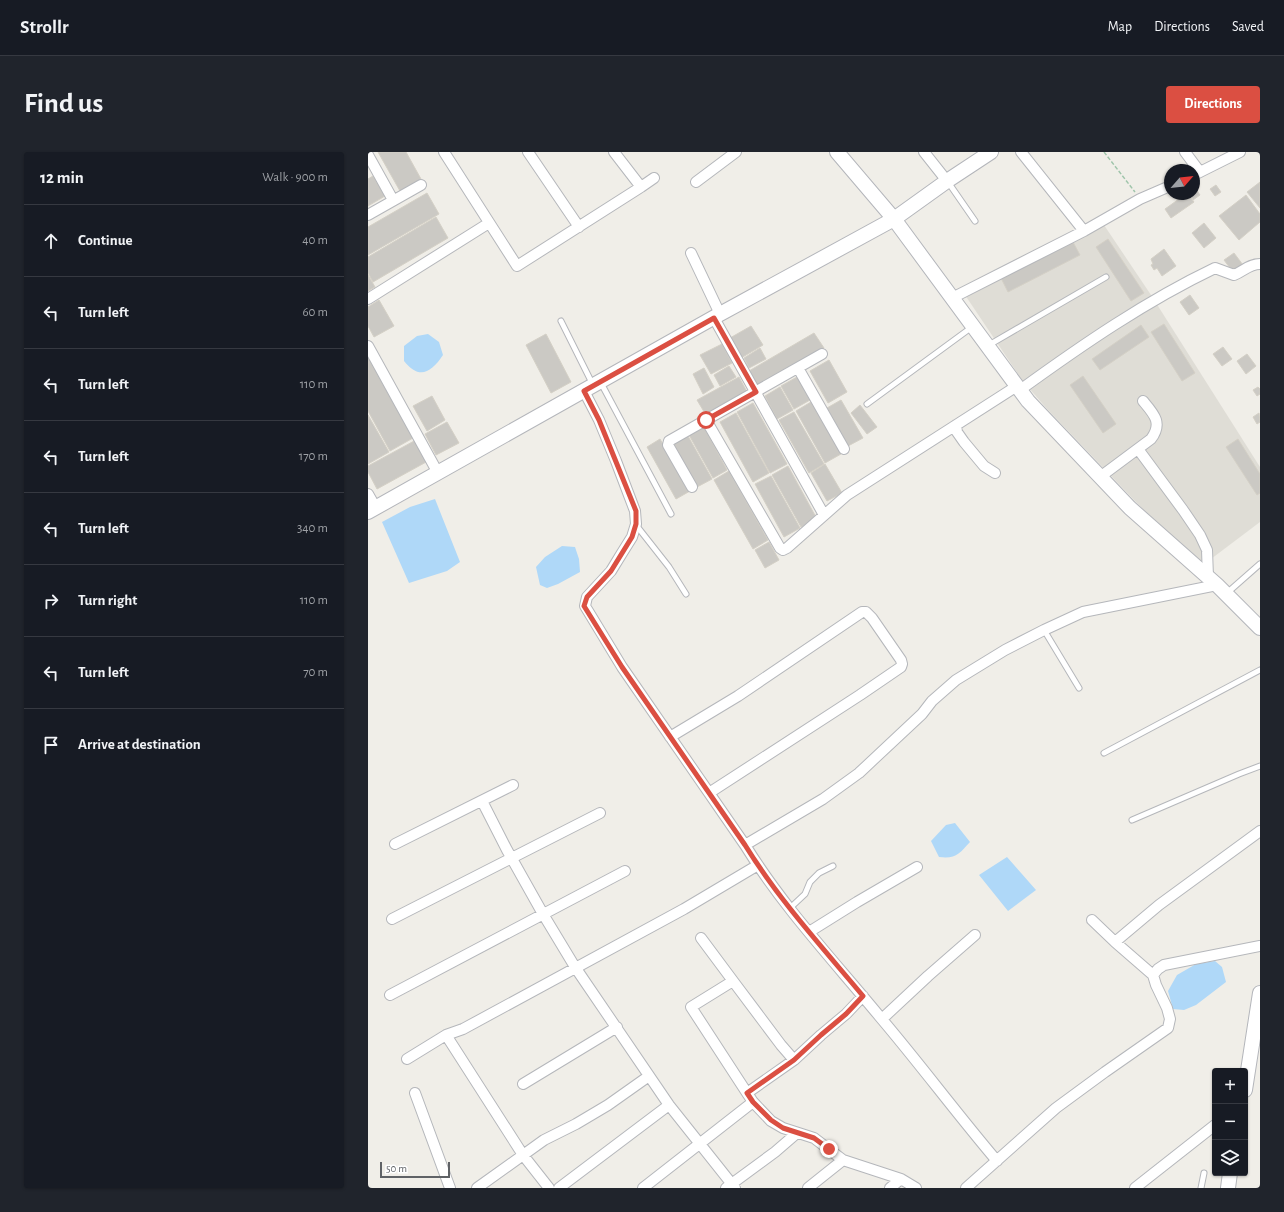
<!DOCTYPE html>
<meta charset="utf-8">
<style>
body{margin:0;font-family:"Alegreya Sans",sans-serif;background:#20242c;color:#f1f3f6}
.controls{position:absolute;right:12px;bottom:12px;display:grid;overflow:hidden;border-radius:4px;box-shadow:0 1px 3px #0004}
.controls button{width:36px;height:36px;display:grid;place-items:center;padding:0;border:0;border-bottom:1px solid #363941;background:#171b24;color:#f1f3f6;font:20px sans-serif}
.compass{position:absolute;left:796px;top:12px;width:36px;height:36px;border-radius:50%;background:#171b24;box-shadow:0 1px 3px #0004;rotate:62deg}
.scale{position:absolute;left:12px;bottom:10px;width:70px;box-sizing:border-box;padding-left:4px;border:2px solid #5f6266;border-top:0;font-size:11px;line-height:14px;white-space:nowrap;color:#5f6266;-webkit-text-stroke:3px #fff;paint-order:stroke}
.stop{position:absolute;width:12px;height:12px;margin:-9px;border:3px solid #db4f42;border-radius:50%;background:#fff}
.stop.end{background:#db4f42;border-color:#fff;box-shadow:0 1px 4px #0008}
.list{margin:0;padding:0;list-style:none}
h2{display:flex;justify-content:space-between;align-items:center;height:52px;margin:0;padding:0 16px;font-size:17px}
h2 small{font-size:13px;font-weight:400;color:#9ea1a6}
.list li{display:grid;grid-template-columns:26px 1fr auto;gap:12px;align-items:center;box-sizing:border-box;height:72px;padding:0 16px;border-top:1px solid #363941}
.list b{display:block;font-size:15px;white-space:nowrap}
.list em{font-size:13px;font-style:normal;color:#9ea1a6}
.icon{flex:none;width:22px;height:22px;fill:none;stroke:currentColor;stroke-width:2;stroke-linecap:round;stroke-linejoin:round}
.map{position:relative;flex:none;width:892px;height:1036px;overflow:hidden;border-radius:4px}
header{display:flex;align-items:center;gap:24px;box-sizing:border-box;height:56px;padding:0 20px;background:#171b24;border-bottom:1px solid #363941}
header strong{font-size:19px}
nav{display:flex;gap:22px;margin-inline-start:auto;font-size:14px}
.intro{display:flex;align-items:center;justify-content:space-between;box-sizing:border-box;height:96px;padding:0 24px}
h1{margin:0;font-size:28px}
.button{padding:10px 18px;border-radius:4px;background:#db4f42;color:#fff;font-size:14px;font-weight:700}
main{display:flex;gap:24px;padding:0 24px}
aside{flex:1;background:#171b24;border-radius:4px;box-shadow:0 1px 3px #0004}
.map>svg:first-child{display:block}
.education{fill:#dfddd6}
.water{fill:#afd8f8}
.building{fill:#cbc9c4;stroke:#d4d0c6}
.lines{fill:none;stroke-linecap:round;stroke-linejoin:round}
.lane-casing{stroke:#b5b7bb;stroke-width:7}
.street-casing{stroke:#b5b7bb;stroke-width:12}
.secondary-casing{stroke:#b4b6bb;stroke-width:16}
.path{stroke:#a0c5ab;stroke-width:1.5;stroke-dasharray:4 2;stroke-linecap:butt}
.lane{stroke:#fff;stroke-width:5}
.street{stroke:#fff;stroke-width:10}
.secondary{stroke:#fff;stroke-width:14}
.route{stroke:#db4f42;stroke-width:5}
</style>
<header>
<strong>Strollr</strong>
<nav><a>Map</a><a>Directions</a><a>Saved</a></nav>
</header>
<div class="intro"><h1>Find us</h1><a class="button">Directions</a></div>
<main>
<aside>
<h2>12 min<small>Walk · 900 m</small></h2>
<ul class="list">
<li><svg class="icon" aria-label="ahead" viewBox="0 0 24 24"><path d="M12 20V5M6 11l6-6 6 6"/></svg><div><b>Continue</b></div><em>40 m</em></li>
<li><svg class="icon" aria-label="left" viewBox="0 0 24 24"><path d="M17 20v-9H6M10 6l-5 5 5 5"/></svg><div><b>Turn left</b></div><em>60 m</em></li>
<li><svg class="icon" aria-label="left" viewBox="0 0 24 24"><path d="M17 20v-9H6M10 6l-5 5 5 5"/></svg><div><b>Turn left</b></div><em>110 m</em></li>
<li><svg class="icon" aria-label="left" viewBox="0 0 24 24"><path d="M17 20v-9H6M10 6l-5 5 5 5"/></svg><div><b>Turn left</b></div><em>170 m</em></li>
<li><svg class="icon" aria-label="left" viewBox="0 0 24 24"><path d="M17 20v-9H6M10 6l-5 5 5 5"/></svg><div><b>Turn left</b></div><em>340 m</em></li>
<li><svg class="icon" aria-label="right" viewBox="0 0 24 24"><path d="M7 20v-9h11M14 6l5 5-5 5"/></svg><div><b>Turn right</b></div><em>110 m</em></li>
<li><svg class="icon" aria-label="left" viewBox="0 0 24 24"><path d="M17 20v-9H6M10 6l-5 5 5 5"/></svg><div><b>Turn left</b></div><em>70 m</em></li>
<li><svg class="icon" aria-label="arrive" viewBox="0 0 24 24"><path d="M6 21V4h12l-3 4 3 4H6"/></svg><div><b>Arrive at destination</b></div></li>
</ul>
</aside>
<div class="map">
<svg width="892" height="1036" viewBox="0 0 892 1036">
<rect width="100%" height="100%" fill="#f0eee8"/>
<path class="education" d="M 736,73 L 783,143 L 892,315 L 892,370 L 835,413 L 811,395 L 680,258 L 654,228 L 597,143 Z"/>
<path class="water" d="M 60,182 L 71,190 L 75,203 C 63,221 51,228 36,209 L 36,194 L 49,184 Z
M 67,347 L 92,410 L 79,419 L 41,431 L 14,370 L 42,355 Z
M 194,394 L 207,395 L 211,407 L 212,420 L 190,432 L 179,436 L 172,433 L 168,415 L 177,405 Z
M 587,671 L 602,690 C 591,702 588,707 571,705 L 563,689 L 578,673 Z
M 639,705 L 668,738 L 640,759 L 611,723 Z
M 847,809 L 854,815 L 858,830 L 828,853 L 816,858 L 805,857 L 800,839 L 809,823 L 828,812 Z"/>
<path class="building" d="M 10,0 L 38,0 L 53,27 L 32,39 Z
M 5,24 L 17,44 L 0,54 L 0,27 Z
M 892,30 L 892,56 L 879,40 Z
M 848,33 L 853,40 L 847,44 L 842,37 Z
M 826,34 L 832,43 L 825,48 L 822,42 L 826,42 Z
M 59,41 L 71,62 L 0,103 L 0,75 Z
M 818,42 L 820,42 L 826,50 L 803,66 L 797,57 Z
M 878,43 L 892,62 L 892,70 L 871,88 L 851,64 Z
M 68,65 L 80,86 L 5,130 L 0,121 L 0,105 Z
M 836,71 L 848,86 L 836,96 L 824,81 Z
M 740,87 L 776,141 L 763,149 L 728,95 Z
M 705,90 L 712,103 L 640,140 L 633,126 Z
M 796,97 L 808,114 L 794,124 L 789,116 L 786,118 L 783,113 L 785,112 L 783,107 Z
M 866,101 L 875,113 L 865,120 L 856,108 Z
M 0,123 L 7,135 L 0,139 Z
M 822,143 L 831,156 L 821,163 L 812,150 Z
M 11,148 L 26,174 L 6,185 L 0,174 L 0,155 Z
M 796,172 L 827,221 L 814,229 L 783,180 Z
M 773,173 L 781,185 L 732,218 L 724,207 Z
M 383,174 L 395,193 L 373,206 L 362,186 Z
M 446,181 L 456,196 L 390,235 L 381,219 Z
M 178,182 L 203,230 L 183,241 L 158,193 Z
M 354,192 L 364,211 L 343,222 L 332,203 Z
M 855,195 L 864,207 L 854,214 L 845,202 Z
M 392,196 L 398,207 L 381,216 L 376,206 Z
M 879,202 L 888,214 L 878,222 L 869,209 Z
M 0,206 L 45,286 L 22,299 L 0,259 Z
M 461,208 L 479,240 L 460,251 L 442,219 Z
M 361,214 L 368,225 L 352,234 L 346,223 Z
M 336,216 L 346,235 L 335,242 L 325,222 Z
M 715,224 L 748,272 L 735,281 L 702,233 Z
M 371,225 L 379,240 L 338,263 L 329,248 Z
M 429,225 L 442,248 L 426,257 L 413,234 Z
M 412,235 L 425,258 L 409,267 L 397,244 Z
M 890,235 L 892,237 L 892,242 L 889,244 L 885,238 Z
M 64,244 L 77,268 L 59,279 L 45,254 Z
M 473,248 L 495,286 L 480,294 L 459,256 Z
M 443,250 L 473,302 L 457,311 L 428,259 Z
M 385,251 L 419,312 L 402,321 L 369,260 Z
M 492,253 L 509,275 L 499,282 L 483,261 Z
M 426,260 L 456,312 L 441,321 L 411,268 Z
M 368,261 L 401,321 L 385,330 L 352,270 Z
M 891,261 L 892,270 L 889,272 L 885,265 Z
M 0,263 L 21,300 L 0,312 Z
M 79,270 L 91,291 L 68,303 L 57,282 Z
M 336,275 L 359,318 L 345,326 L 321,283 Z
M 320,284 L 344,327 L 329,335 L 306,292 Z
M 292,287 L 322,339 L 308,347 L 279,295 Z
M 870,287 L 892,322 L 892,341 L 889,343 L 858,295 Z
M 48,288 L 60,309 L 9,337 L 0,320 L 0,314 Z
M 457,312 L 474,341 L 459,349 L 443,321 Z
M 420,314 L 449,367 L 433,375 L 404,323 Z
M 361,319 L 400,388 L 385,397 L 346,328 Z
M 403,324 L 432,376 L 416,385 L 387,332 Z
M 401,390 L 411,408 L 397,416 L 387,398 Z"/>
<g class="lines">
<g class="lane-casing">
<path id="lane" d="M 580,30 L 607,69
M 193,169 L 225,233
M 621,193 L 738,125
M 233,231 L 303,362
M 499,252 L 604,175
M 268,373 L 301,415 L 318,442
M 859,441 L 892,412
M 676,478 L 711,536
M 736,601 L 892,518
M 764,668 L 871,622 L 892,614
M 421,757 L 437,742 L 442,730 L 451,721 L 465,714
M 833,1036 L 836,1021"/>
</g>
<g class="street-casing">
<path id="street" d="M 76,0 L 149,114 L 273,35 L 246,0
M 160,0 L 211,75
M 556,0 L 579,29
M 653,0 L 716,79
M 817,0 L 832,20
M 0,3 L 25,48
M 826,23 L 872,0
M 328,30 L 368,0
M 273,35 L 286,26
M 0,63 L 53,33
M 323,101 L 352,162
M 584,146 L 716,79 L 772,47 L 802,34
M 0,147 L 121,71
M 346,166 L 456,363
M 0,194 L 70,321
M 430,216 L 476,297
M 652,238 C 714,193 778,149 847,116 L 866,123 C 876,119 881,112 892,112
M 216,239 L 231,268 L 248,309 L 267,359 L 268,372 L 264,385 L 254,401 L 243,419 L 219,445 L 217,454 L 254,515 L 377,693 C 415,755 466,809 512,865 C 552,912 589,962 629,1009
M 338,268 L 412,396 L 415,398 L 419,396 L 479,343 L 649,234
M 588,273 L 589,280 L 596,290 L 616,314 L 627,321
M 770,297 L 815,358 L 832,383 L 839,398 L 840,425
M 732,325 L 783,287 C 795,271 786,262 775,249
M 324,335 L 300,293 L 301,289 L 454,202
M 0,342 L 8,356
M 302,585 L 370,544 L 494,460 L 498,460 L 504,466 L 533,508 L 534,512 L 533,515 L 492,543 L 341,641
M 114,649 L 139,698 L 175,762 L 207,815 L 301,953 L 367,1036
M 27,692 L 145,633
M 377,693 L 455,647 L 491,621 L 554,562 L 564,549 L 588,528 L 637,498 L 676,478 L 715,460 L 849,433
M 24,767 L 232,661
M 441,780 L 489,750 L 549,715
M 333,786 L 365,829 L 323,855 L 379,941 L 385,950 L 403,969 L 415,976 L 446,986 L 475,1008 L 533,1027 L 548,1036
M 747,790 L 791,753 L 892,679
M 785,823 L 790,817 L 796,813 L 892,794
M 365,829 L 413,893 L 426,908
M 22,843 L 257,719
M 514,867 L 560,824 L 607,783
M 78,883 L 155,1003 L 181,1036
M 39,907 L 78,883 L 95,877 L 316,757 L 390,713
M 155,932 L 249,875
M 47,941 L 82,1036
M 379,941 L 426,908 L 453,883 L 478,862 L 495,844
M 109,1036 L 176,988 L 208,972 L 240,953 L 281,924
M 191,1036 L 301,953
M 275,1036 L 385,950
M 358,1036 L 407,1000 L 429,981
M 440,1036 L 475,1008
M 522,1036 L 533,1027
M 598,1036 L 688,956 L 737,920 L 800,876 L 802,867 L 799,856 L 788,833 L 785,823 L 747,790 L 724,768
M 767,1036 L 847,973"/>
</g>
<g class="secondary-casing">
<path id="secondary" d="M 469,0 L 526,67 L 660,249 L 762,356 L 849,433 L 892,476
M 0,360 L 352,162 L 526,67 L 579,29 L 623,0
M 877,938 L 892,841
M 860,1036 L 862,1021"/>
</g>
<path class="path" d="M 736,0 L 767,40"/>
<use href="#lane" class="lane"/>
<use href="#street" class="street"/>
<use href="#secondary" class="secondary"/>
</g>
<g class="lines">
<path class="route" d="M 338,268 L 388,240 L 346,166 L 216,239 L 231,268 L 268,359 L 268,372 L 264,385 L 243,419 L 219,445 L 216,454 L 254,515 L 377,693 C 411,748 454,795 495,844 L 478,862 L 453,883 L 426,908 L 379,941 L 385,950 L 403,968 L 415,976 L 446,986 L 461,997"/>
</g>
</svg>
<div class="controls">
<button>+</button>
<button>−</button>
<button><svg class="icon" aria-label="layers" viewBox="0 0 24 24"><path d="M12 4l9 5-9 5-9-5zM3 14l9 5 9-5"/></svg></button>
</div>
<svg class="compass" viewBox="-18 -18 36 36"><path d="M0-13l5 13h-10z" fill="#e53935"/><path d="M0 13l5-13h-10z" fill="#9ea1a6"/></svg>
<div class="scale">50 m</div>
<div class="stop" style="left:338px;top:268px"></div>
<div class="stop end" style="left:461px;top:997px"></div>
</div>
</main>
